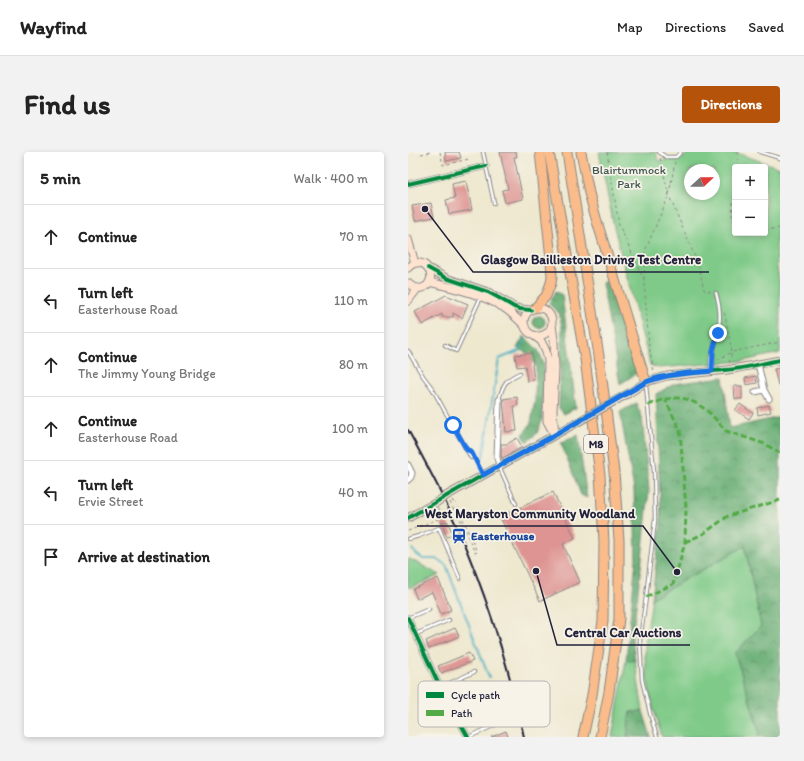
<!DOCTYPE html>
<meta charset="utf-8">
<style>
body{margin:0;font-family:Itim,sans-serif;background:#f2f2f2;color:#222}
.controls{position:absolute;right:12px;top:12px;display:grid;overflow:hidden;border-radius:4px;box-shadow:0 2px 6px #0003}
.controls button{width:36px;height:36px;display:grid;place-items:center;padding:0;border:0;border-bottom:1px solid #e0e0e0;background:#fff;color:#222;font:20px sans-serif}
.compass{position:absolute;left:276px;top:12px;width:36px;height:36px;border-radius:50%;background:#fff;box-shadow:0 2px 6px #0003;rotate:68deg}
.stop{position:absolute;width:12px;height:12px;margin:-9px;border:3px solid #1a73e8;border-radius:50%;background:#fff}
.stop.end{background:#1a73e8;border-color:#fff;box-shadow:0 1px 4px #0008}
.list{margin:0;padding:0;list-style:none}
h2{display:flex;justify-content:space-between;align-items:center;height:52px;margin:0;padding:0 16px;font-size:17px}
h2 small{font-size:13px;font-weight:400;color:#767676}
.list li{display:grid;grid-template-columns:26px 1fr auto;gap:12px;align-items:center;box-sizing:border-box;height:64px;padding:0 16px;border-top:1px solid #e0e0e0}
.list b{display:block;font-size:15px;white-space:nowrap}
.list p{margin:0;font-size:13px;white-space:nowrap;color:#767676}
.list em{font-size:13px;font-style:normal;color:#767676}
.icon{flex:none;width:22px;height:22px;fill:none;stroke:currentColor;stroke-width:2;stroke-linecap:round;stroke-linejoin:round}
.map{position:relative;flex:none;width:372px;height:585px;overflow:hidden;border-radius:4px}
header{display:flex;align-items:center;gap:24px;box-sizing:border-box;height:56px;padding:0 20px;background:#fff;border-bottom:1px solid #e0e0e0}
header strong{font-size:19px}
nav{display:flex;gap:22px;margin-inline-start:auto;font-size:14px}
.intro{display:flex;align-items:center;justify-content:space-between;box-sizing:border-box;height:96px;padding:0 24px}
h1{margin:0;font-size:28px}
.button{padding:10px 18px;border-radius:4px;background:#b45309;color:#fff;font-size:14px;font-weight:700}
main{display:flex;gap:24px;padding:0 24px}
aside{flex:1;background:#fff;border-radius:4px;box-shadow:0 2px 6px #0003}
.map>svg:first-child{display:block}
.green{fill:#7fca88;stroke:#507662;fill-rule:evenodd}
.forest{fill:url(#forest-crowns);stroke:#446858}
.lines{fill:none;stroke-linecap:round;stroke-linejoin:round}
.stream{stroke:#44aec3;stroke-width:2}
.building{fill:#de9493}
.lane-casing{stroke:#888585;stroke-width:4.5}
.street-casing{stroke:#888585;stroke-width:7}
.secondary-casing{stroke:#888585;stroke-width:9}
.highway-casing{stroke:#888585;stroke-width:11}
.path{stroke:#888585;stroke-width:1;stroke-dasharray:3 3;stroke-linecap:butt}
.lane{stroke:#fff;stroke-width:2.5}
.street{stroke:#fff;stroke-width:5}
.secondary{stroke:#fde4d1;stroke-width:7}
.highway{stroke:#fabc8b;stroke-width:9}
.rail{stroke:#22223b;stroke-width:2}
.secondary-bridge-casing{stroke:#888585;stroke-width:9;stroke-linecap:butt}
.secondary-bridge{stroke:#fde4d1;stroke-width:7}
.quiet{stroke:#53aa46;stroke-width:3;stroke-dasharray:6 3;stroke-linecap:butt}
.cycleway-casing{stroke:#f7f3e8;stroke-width:6}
.cycleway{stroke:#00873e;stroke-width:4}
.route{stroke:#1a73e8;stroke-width:5}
.labels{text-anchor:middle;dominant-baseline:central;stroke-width:3.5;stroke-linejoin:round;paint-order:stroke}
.shield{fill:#f7f3e8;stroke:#62616f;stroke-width:1}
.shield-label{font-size:11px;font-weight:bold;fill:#22223b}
.park-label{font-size:12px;fill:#3e5452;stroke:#f7f3e8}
.transit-label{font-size:12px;font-weight:bold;fill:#164399;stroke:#f7f3e8;text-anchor:start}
.key{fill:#f7f3e8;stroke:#b7b4b4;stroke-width:1}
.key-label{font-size:11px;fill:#22223b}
.leader{fill:none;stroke:#22223b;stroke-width:1.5}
.callout-dot{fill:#22223b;stroke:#f7f3e8;stroke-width:1.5}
.callout-label{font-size:13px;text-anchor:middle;font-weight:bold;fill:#22223b;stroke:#f7f3e8;stroke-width:3.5;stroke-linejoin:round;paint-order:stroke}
</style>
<header>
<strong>Wayfind</strong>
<nav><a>Map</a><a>Directions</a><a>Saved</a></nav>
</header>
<div class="intro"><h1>Find us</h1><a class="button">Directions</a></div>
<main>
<aside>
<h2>5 min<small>Walk · 400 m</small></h2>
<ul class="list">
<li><svg class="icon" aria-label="ahead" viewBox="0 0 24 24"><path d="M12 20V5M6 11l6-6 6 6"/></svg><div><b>Continue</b></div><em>70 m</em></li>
<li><svg class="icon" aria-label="left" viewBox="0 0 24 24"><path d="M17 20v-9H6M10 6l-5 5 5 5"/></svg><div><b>Turn left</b><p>Easterhouse Road</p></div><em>110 m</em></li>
<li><svg class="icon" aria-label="ahead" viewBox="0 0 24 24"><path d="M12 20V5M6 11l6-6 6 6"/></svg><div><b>Continue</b><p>The Jimmy Young Bridge</p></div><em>80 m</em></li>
<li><svg class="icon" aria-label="ahead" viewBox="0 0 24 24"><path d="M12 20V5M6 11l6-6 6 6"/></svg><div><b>Continue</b><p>Easterhouse Road</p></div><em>100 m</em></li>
<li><svg class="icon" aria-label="left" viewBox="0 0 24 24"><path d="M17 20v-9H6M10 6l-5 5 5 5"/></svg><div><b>Turn left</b><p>Ervie Street</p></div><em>40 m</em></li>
<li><svg class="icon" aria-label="arrive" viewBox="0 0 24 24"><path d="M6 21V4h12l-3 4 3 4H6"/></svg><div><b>Arrive at destination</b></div></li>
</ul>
</aside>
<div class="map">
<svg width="372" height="585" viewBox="0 0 372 585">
<defs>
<pattern id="forest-crowns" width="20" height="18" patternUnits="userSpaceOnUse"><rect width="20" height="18" fill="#67ae74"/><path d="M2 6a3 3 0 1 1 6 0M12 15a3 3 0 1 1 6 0" fill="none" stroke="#548d60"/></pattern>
</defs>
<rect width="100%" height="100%" fill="#f7f3e8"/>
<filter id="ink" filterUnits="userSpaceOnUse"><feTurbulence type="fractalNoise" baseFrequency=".025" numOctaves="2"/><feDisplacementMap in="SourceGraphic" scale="8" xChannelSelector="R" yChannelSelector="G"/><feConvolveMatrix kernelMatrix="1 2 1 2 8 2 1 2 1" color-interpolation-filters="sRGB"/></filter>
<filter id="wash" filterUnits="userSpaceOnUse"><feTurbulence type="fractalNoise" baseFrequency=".012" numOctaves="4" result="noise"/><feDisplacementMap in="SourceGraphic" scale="16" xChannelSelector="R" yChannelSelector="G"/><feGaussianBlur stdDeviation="0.9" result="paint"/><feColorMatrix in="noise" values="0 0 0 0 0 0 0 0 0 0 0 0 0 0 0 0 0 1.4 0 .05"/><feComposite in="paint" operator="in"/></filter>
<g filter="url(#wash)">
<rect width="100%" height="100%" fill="#eee8cf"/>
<path class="green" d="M 191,0 L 248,0 L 250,9 L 275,6 L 281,0 L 326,0 L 372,16 L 372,41 L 370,54 L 368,89 L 369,115 L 372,136 L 372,201 L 335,209 L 251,216 L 242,213 L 206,75 ZM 327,15 L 357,15 L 357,81 L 327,81 ZM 282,18 L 306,18 L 306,42 L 282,42 Z
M 337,394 L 353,474 L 327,501 L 352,582 L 348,585 L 254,585 C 245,556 236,526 237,495 C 238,479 242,462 244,446 Z
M 0,406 L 32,423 L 2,436 L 0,435 Z
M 218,508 L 227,508 L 235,559 L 222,560 L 219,585 L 204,585 Z"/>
<path class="forest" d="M 199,129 L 229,221 L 212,232 L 194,131 Z
M 148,139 L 154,143 L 168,256 L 156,262 L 151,256 L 154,174 L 151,161 L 141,152 Z
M125 170a6 6 0 1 1 12 0a6 6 0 1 1-12 0Z
M 116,184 L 130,198 L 136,212 L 134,268 L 129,281 L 119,290 L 115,283 L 123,271 L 127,248 L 128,213 L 119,201 L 109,196 Z
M 315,225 L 322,276 L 372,265 L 372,585 L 348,585 L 352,582 L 327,501 L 353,474 L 337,394 L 244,446 L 253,370 L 248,242 L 266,232 Z
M 228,251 L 234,265 L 241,338 L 234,407 L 224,486 L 227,508 L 218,508 L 228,408 L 226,338 L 212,260 Z
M 170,283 L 179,346 L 173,343 L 153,291 Z
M 235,559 L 243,585 L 219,585 L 222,560 Z"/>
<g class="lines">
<path class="stream" d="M 75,306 L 91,207 L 111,199 L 117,188
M 4,397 L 8,402 L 15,407 L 29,407 L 38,413 L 81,525"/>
</g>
<g id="blocks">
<path class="building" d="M 37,0 L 51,0 L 53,6 L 38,9 Z
M 92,0 L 108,0 L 109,5 L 106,5 L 115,47 L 97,51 L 94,38 L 100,37 Z
M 58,29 L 64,58 L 41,62 L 38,48 L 47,46 L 44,32 Z
M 23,51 L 26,65 L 7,69 L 4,54 Z
M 38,143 L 60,152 L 54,166 L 45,161 L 45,165 L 34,165 L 34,162 L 14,173 L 7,160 Z
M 124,201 L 125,212 L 124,213 L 126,228 L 119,229 L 117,214 L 109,215 L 107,203 Z
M 372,216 L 372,233 L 370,233 L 366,217 Z
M 348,224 L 349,231 L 338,233 L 337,226 Z
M 326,234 L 334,234 L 334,247 L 327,247 Z
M 109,245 L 110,253 L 106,254 L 109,279 L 98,280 L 95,247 Z
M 332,252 L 345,261 L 341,267 L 327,258 Z
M 361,253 L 363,260 L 350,263 L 349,256 Z
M 109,286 L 114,295 L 95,306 L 93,305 L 93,292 L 99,292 Z
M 145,340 L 167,386 L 155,392 L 172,430 L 132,449 L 92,365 Z
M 39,369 L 45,382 L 39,385 L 33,371 Z
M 30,426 L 43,458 L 33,462 L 24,440 L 9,447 L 5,437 Z
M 47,476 L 51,484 L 21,497 L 18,489 Z
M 61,501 L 65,509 L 33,521 L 30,514 Z
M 98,579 L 100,585 L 83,585 Z"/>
</g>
</g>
<g filter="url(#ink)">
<use href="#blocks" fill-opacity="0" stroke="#888585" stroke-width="1"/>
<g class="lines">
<g class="lane-casing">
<path id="lane" d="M 75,0 L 86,51
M 251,0 L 258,5 L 268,5 L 273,0
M 352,0 L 372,6
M 37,193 L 48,199 L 73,145
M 0,199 L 15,224 L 24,236 L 63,306
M 304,206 C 305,197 308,190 310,181 C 313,168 312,154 308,141
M 238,233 L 246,319 L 247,368 L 238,445 L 232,488 L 234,528 L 243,565 L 249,585
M 91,248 C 95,232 97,228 112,221
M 91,314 L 108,352
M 0,387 L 11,384 L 31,376 L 52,427
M 0,466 L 21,457
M 8,482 L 41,468
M 33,535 L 66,520
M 61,585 L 89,572"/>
</g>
<g class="street-casing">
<path id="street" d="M 0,32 L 78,14
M 350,212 L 356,238 L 361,247
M 304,219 L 304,206
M 347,240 L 356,238
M 91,248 L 89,305 L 91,314
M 0,313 L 4,321 L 3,325 L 0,328
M 0,466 L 32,535 L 60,585"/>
</g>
<g class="secondary-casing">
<path id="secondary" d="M 0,87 L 7,111
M 0,116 C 17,99 33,129 14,136 C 9,137 4,135 0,131
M 20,116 L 38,126 L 80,140 L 91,146 L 106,155 L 112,157 L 123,158
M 21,130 C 46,136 74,142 96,156 C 103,160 110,168 117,174
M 0,149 L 10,136
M116 170a14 14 0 1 1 28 0a14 14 0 1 1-28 0Z
M 144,173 L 146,188 L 147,217 L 145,259 L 147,283
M 126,184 L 133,189 L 138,199 L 140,209 L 139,269 L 145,280
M 221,241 L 238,230 L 248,227 L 259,224 L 319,218 L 372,208
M 38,344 L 161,275
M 0,366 L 29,350"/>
</g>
<g class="highway-casing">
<path id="highway" d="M 141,0 L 177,207 L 192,323 L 196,389 L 195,469 L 184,543 L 175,585
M 159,0 L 191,204 L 206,320 L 211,388 L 211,467 L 201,540 L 192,585
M 173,0 L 181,41 L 188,66 L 238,230
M 127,156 L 138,144 L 143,131 L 144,125 L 143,107 L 132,0"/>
</g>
<path class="path" d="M 32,0 L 35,13 L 61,7
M 199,0 L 211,73 L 236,128 L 241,194 L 246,220
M 13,2 L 23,0
M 252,6 L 261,44 L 291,114 L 296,138 L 304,140
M 329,15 L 330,0
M 327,32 L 324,63 L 327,72
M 261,42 L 267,10
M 357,78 L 372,76
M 330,81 L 331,82 L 340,81
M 236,127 L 237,99 L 260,45
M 316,161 L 317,163 L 324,200 L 321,211
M 309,208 L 324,200 L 372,190
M 67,307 L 72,317
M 44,348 L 45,350 L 47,349 L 69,400 L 67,401 L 51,364 L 49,365
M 42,350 L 46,358
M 30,356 L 35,364
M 32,371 L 35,367
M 0,379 L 30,367 L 33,369"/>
<use href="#lane" class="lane"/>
<use href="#street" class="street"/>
<use href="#secondary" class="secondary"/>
<use href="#highway" class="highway"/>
<path class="rail" d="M 0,278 C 13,302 26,326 38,351 C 73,426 99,505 116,585"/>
<g class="secondary-bridge-casing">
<path id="secondary-bridge" d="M 161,275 L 221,241
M 29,350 L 38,344"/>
</g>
<use href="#secondary-bridge" class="secondary-bridge"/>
<path class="quiet" d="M 240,253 L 257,247 L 267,246 L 274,246 L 281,248 L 290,252 L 303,262 L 318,279 L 357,292 L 372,301
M 277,390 L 295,382 L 320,364 L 372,348
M 238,445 L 265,432 L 269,420 L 277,390 L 278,356 L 272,278 L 257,247"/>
<g class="cycleway-casing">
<path id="cycleway" d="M 0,32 L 78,14
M 20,116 L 38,126 L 80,140 L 91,146 L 106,155 L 112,157 L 123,158
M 0,366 L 91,314 L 147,283 L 238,230 C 263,220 291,221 317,218 C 336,217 354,211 372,208
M 0,466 L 32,535 L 60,585"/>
</g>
<use href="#cycleway" class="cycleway"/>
</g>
</g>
<g class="lines" filter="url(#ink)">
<path class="route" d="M 45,273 L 59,298 L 63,299 L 75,323 L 147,283 L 238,230 C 259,222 281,221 304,219 L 305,199 L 310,181"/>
</g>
<defs>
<g id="station-bare" transform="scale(1.2)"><path d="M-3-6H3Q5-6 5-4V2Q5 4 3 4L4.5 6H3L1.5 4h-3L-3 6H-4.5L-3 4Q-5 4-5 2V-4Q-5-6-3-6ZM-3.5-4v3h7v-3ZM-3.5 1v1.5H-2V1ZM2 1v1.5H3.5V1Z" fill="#1a4fb4" stroke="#f7f3e8" stroke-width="2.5" paint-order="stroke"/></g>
</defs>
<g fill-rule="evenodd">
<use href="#station-bare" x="51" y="384"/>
</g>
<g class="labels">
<rect class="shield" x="176" y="283" width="24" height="18" rx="3"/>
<g class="shield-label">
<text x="188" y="292">M8</text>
</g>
<g class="park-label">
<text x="221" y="18">Blairtummock<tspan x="221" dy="14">Park</tspan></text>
</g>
<g class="transit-label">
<text x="63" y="384">Easterhouse</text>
</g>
</g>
<rect x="10" y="529" width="132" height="46" rx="6" class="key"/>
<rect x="18" y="540" width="18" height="6" fill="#00873e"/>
<rect x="18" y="558" width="18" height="6" fill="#53aa46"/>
<g class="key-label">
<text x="43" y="547">Cycle path</text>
<text x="43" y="565">Path</text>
</g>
<path class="leader" d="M17 57L65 120H301M269 420L235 374H9M128 419L149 493H282"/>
<g class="callout-dot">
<circle cx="17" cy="57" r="4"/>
<circle cx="269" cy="420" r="4"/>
<circle cx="128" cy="419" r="4"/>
</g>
<g class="callout-label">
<text x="183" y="112">Glasgow Baillieston Driving Test Centre</text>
<text x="122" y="366">West Maryston Community Woodland</text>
<text x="215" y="485">Central Car Auctions</text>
</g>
</svg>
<div class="controls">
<button>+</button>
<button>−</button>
</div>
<svg class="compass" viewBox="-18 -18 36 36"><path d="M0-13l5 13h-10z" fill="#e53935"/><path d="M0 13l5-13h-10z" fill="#767676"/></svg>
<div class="stop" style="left:45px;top:273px"></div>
<div class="stop end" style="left:310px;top:181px"></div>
</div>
</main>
